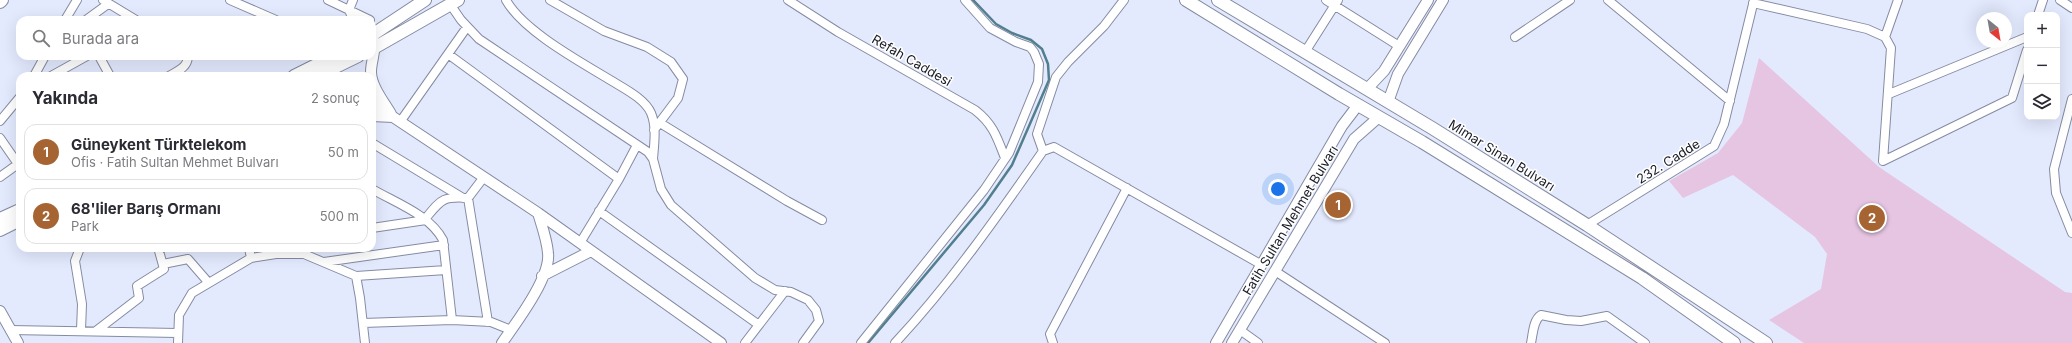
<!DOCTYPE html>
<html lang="tr">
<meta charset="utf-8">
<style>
body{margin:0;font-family:Inter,sans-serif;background:#f2f2f3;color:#2b2b33}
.controls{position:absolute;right:12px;top:12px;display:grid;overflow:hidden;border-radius:8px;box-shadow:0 4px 16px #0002}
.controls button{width:36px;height:36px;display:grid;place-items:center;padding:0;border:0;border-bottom:1px solid #e1e1e2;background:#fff;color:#2b2b33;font:20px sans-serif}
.compass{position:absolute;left:1976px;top:12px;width:36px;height:36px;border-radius:50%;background:#fff;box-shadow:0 4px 16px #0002;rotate:149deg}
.you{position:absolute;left:1278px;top:189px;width:14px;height:14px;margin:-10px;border:3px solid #fff;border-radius:50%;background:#1a73e8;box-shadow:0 0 0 6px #1a73e833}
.badge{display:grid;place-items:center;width:26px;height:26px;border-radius:50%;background:#a76433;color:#fff;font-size:13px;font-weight:700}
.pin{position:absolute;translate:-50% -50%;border:2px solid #fff;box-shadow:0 1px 4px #0006}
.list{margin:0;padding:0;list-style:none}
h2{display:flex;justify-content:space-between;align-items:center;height:52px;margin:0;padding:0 16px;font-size:17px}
h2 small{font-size:13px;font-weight:400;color:#7c7c81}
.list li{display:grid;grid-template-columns:26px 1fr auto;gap:12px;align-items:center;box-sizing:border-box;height:56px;margin:0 8px 8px;padding:0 8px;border:1px solid #e1e1e2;border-radius:12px}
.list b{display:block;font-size:15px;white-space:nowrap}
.list p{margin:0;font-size:13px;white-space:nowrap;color:#7c7c81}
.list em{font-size:13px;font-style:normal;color:#7c7c81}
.icon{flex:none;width:22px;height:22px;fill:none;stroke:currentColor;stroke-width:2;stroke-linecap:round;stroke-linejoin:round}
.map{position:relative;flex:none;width:2072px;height:343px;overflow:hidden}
.search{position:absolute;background:#fff;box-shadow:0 4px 16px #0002;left:16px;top:16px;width:360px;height:44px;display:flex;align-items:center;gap:10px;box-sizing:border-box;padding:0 14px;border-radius:12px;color:#7c7c81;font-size:15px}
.panel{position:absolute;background:#fff;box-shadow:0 4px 16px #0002;left:16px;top:72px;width:360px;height:180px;border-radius:12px}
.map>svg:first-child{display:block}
.green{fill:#e6c5e2}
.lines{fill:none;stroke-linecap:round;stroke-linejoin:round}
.stream{stroke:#517f8e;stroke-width:2.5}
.minor-casing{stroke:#858ba2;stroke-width:10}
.tertiary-casing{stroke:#858ba2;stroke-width:12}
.secondary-casing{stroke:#858ba2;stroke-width:14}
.minor{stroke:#fff;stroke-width:8}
.tertiary{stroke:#fff;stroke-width:10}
.secondary{stroke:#fff;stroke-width:12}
.labels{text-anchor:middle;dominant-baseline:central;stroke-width:3;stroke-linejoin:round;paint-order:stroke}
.street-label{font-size:13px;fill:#1a1c25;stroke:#fff}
</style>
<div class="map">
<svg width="2072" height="343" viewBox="0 0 2072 343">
<rect width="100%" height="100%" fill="#e4eafe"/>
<path class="green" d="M 1759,58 L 1879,167 L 2065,292 L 2072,293 L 2072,343 L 1804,343 L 1769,320 L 1821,289 L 1827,254 L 1815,237 L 1733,175 L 1683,198 L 1669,181 L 1718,153 L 1742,123 Z"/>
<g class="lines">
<path class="stream" d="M 868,343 L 984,205 L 1012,165 L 1049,80 L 1048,64 L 1042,49 L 1031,40 L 1012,33 L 996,24 L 973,0"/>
<g class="minor-casing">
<path id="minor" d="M 103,0 L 136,20
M 230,0 L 276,20
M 328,0 L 370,20
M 506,0 C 523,31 581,62 612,81 C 625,89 645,99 651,113 C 657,127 654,145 653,159
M 550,0 L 604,31 L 647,47 L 671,62 L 683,79 L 678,98 L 654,130
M 788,0 L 838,32 L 975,110 C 993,124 997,137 1005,158
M 1326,0 L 1399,46
M 1608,0 L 1730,101
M 2060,0 L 2072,8
M 1753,3 L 1867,29 L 1885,37 L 1891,48 L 1883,161 L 2012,98 L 2027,50
M 450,4 L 461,20 L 479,39 L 648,152 L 653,159 L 661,189 L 671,205 L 755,278 L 775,290 L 791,292 L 808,300 L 816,310 L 819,321 L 803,343
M 2038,15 L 2043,0
M 65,20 L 77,0
M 86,20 L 108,4
M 353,20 L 349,10 L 353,0
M 1515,37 L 1570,0
M 1885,37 L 1898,0
M 1305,52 L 1338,0
M 448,54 L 619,179
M 99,56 L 110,76
M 34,76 L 45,56
M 51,76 L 87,56
M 169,76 C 178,71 188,67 188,56
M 1889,94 L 2027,37
M 2072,99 L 2054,169 L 2056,193 L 2072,233
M 0,121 L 20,97
M 400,122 L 467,27
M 660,123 L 787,201 L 822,220
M 0,138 L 18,164 L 20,163
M 372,143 L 463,198
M 1043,151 L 1037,134 L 1056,77 L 1068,62 L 1104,26 L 1124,0
M 0,177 L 18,164
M 372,189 C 396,203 430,215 443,240 L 452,320
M 468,198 L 488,322
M 599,211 L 759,325
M 425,219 C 441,200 442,196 468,198 L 484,177
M 1587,225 L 1714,146 L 1724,124 L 1754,0
M 372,228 L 426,220
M 580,243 L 619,179 L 637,145
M 80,248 L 75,261 L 82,304 L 81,330
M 249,248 L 251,258
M 324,262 L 444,245
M 163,264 L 188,259 L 208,282
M 1275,271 L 1385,343
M 356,276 L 446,270
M 363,323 L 452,320 L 491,322 L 511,330
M 10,330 L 178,333
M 1240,330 L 1258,343
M 96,331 L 139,298 L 137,286 L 164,269 L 159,251 L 162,248
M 178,343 L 179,315 L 192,293 L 251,258 L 276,254 L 304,254 L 356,276 L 360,298 L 365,343
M 745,343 L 785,291
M 861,343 L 984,190 L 1009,153 L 1038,82 L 1039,64 L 1034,52 L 1030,47 L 1016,42 L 990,28 L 965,0
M 895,343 C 950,284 997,217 1043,151 L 1054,147 L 1262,265
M 1053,343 L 1050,334 L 1127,188
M 1531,343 C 1533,334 1533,320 1541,315 L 1566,320 L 1581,321 L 1607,316 L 1645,343"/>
</g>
<g class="tertiary-casing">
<path id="tertiary" d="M 374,41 C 376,52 371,61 371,72 C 371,86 384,102 391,114
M 1367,89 L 1384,71 L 1428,0
M 1388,102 L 1398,74 L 1443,0
M 372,103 L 538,213 L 721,343
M 372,116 L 393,117
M 542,276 L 591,251
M 0,311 L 18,343
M 502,343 C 516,323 551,277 548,253 C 547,240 542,226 538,213
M 1216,343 L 1342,126 L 1358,105
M 1232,343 L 1354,139 L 1379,117"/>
</g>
<g class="secondary-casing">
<path id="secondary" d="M 1186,0 L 1339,94 L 1422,142 L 1642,278 L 1734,343
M 1218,0 L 1432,128 L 1587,225 L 1766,343
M 0,2 L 2,0
M 372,35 L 425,0
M 372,49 L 458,0
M 294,76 L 334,56
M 317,76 L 358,56
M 0,219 L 20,210
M 0,230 L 20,220"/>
</g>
<use href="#minor" class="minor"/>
<use href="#tertiary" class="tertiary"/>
<use href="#secondary" class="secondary"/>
</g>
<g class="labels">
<g class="street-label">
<text transform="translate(912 60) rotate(30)">Refah Caddesi</text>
<text transform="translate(1502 155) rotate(32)">Mimar Sinan Bulvarı</text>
<text transform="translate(1668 161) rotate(-32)">232. Cadde</text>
<text transform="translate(1290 220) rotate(-59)">Fatih Sultan Mehmet Bulvarı</text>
</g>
</g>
</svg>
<div class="controls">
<button>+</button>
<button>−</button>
<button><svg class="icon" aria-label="layers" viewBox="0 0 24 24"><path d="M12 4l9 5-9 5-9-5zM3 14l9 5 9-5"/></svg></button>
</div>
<svg class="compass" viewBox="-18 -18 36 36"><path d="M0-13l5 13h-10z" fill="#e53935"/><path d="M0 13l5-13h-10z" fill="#7c7c81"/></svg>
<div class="you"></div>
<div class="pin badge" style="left:1338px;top:205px">1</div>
<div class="pin badge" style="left:1872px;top:218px">2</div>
<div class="search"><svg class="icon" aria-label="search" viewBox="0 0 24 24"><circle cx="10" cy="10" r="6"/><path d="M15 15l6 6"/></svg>Burada ara</div>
<section class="panel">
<h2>Yakında<small>2 sonuç</small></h2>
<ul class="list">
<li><span class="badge">1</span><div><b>Güneykent Türktelekom</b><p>Ofis · Fatih Sultan Mehmet Bulvarı</p></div><em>50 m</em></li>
<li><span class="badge">2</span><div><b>68'liler Barış Ormanı</b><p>Park</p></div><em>500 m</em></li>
</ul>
</section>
</div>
